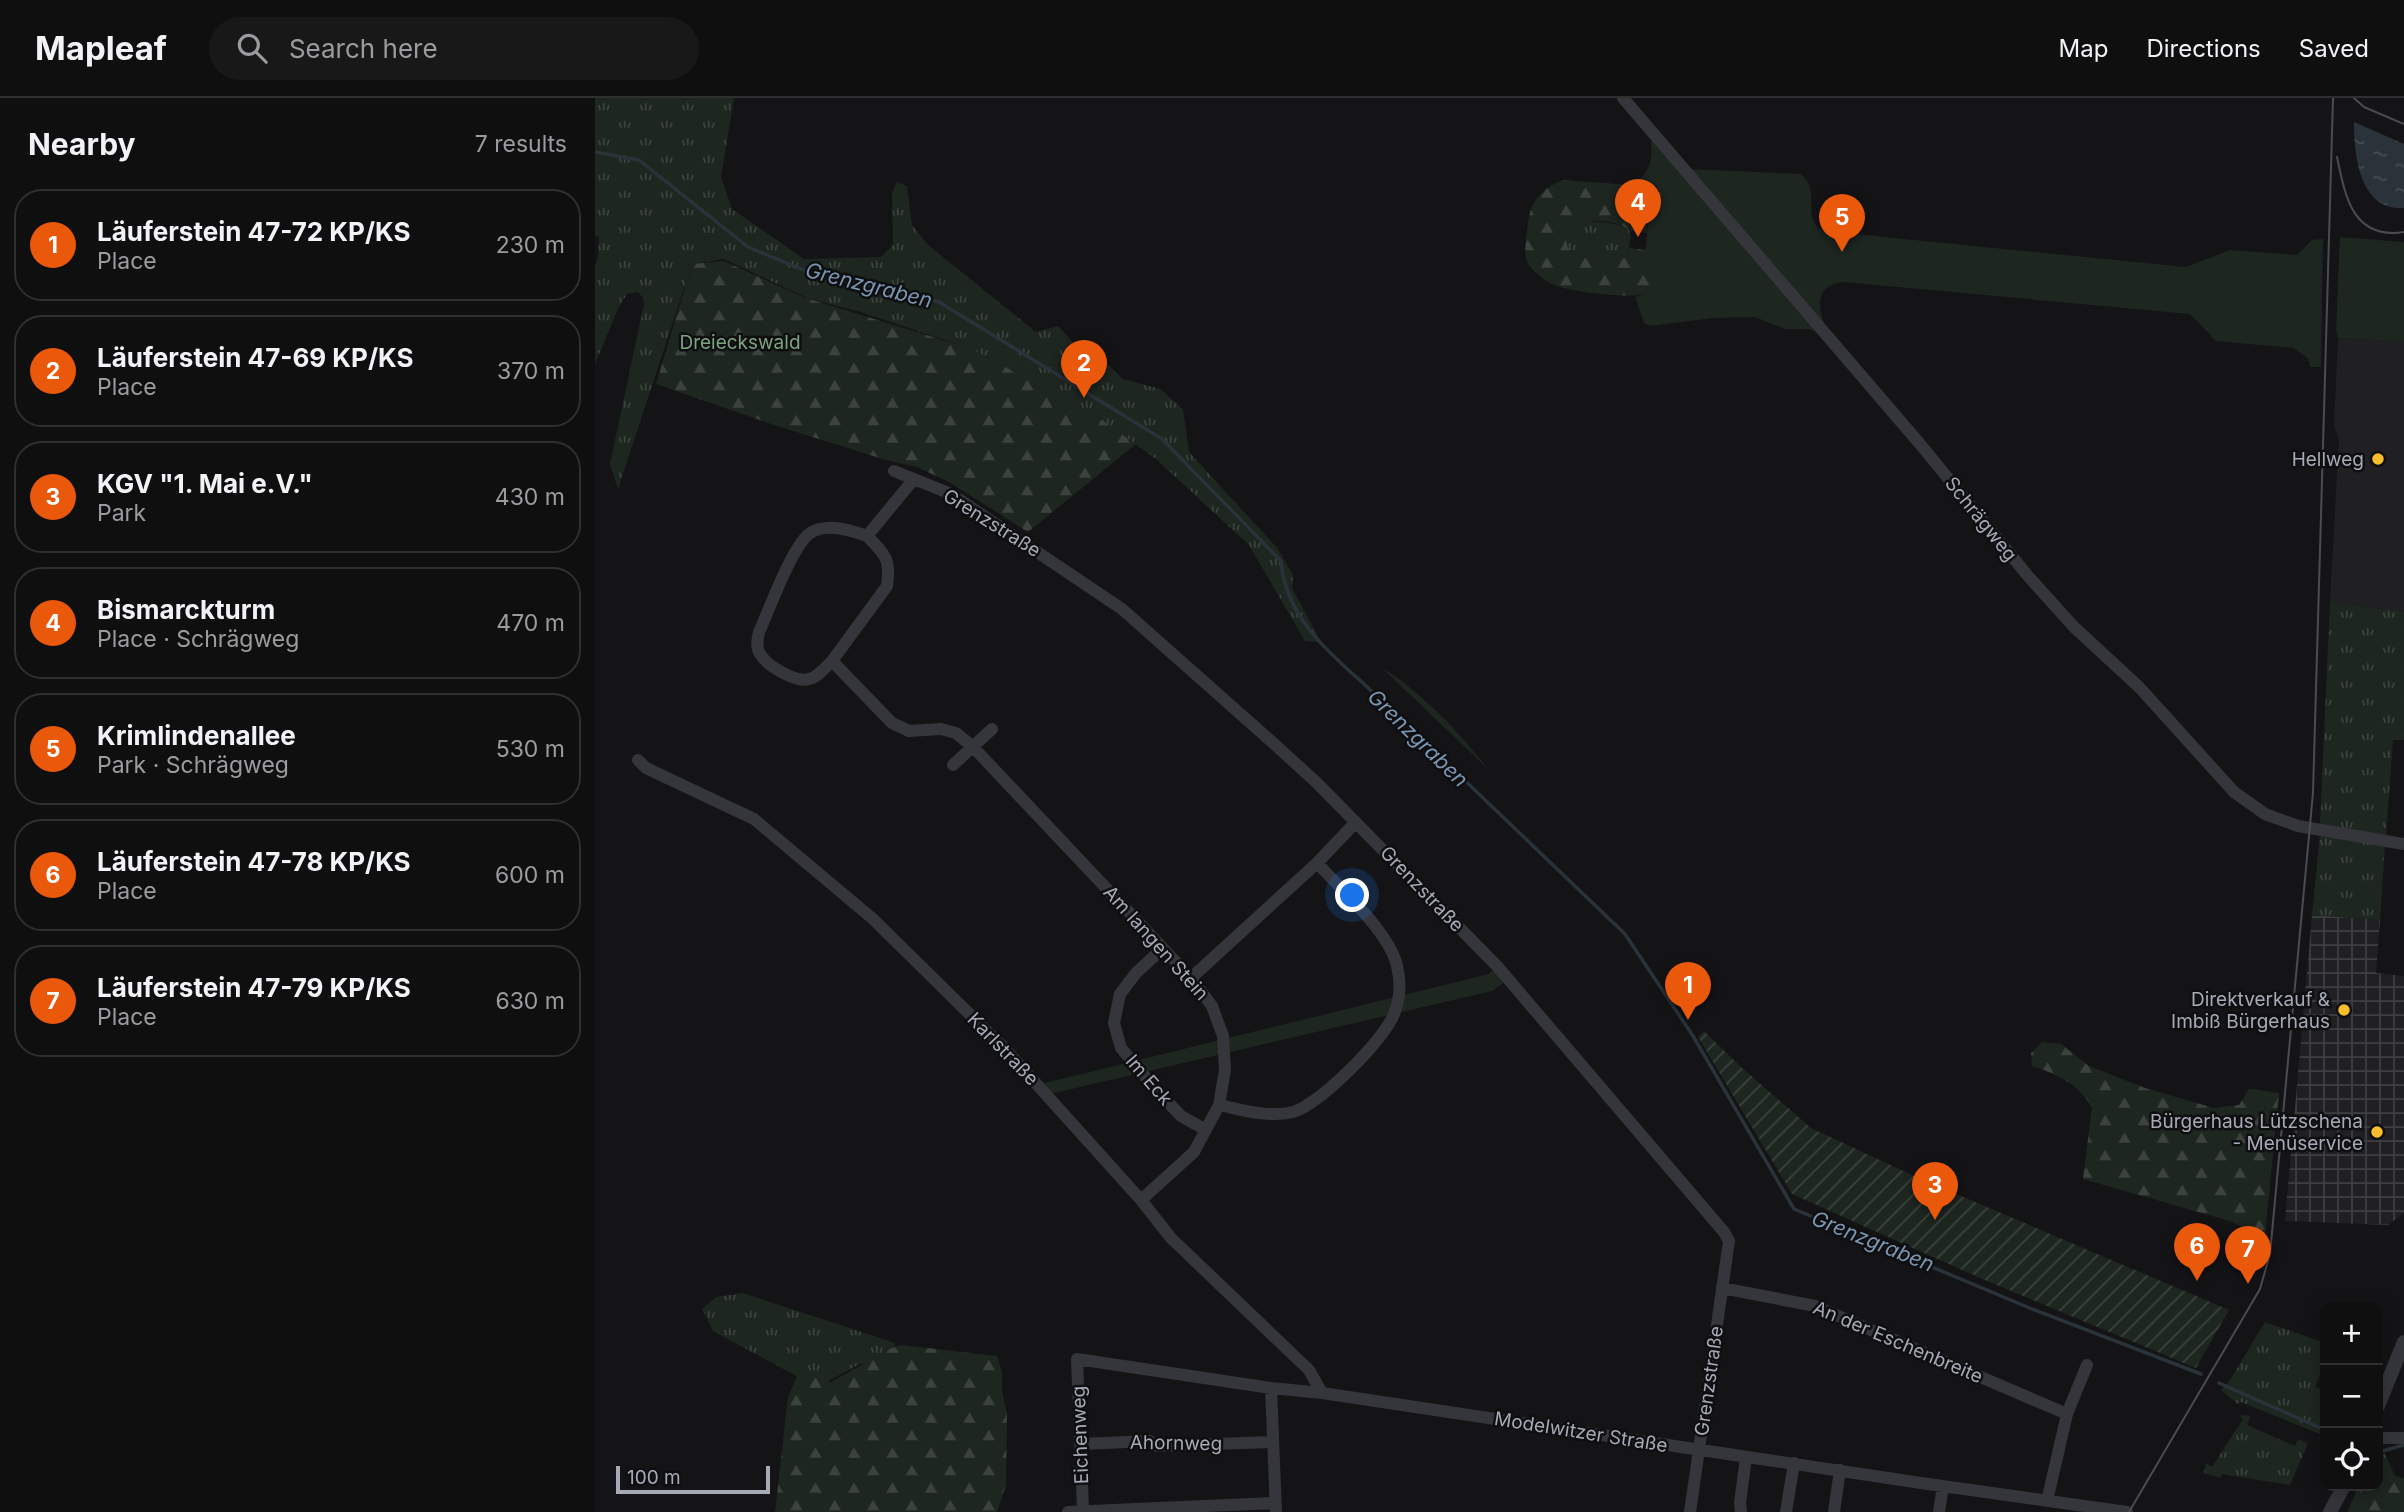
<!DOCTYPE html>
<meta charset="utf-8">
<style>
body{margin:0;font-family:Inter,sans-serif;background:#181819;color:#f1f3f6}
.controls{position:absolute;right:21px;bottom:21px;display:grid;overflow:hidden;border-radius:14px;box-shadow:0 4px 18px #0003}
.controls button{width:63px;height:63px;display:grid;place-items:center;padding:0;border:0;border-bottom:2px solid #2f2f30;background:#0f0f10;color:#f1f3f6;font:35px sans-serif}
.scale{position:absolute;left:21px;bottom:18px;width:154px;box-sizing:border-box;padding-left:7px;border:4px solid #a6aab7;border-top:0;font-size:19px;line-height:24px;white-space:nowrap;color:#a6aab7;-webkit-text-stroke:5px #0f0f11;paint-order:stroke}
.you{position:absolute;left:758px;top:798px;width:24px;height:24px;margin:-18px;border:5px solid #fff;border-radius:50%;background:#1a73e8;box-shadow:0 0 0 10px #1a73e833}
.badge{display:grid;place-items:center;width:46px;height:46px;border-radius:50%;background:#ea580c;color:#fff;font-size:23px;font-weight:700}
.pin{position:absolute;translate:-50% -58px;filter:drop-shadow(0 2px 4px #0008)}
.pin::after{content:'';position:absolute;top:37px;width:24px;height:21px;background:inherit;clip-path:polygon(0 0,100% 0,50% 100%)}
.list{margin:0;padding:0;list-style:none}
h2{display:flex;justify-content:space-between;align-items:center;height:91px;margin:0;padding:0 28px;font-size:30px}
h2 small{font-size:23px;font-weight:400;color:#9b9c9f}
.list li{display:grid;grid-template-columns:46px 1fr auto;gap:21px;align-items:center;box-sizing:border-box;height:112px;margin:0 14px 14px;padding:0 14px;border:2px solid #2f2f30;border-radius:28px}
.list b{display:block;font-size:26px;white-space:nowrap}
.list p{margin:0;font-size:23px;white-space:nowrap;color:#9b9c9f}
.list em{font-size:23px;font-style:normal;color:#9b9c9f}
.icon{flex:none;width:38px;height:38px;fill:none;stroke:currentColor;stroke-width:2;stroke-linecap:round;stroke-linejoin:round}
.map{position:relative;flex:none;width:1809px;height:1414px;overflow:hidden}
header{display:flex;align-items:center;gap:42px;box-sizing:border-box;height:98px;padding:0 35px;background:#0f0f10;border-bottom:2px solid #2f2f30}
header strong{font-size:33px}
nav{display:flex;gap:38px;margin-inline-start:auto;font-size:24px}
.search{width:490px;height:63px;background:#181819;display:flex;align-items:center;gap:18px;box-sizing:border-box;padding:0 24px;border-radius:38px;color:#9b9c9f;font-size:26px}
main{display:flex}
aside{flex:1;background:#0f0f10}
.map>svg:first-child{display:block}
.built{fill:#202023}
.industrial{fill:url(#industrial-grid)}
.grass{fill:url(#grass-tufts)}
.forest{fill:url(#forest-firs)}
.park{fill:#1e2620}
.garden{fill:url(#garden-furrows)}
.water{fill:url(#water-ripples)}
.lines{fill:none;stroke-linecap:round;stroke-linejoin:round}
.stream{stroke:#2a323a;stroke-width:3.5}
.minor{stroke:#35363b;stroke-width:12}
.tertiary{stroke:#35363b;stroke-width:14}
.tram{stroke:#4a4c52;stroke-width:2}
.poi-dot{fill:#f8bd2b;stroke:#0f0f11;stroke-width:2.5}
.labels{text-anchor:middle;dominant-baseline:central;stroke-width:5;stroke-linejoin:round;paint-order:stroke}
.park-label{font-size:19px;fill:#7ca380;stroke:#0f0f11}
.poi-label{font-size:19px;fill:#a6aab7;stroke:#0f0f11;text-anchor:end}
.street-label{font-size:19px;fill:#a6aab7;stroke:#0f0f11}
.water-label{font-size:21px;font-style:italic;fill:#7b96b3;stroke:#0f0f11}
</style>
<header>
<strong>Mapleaf</strong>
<div class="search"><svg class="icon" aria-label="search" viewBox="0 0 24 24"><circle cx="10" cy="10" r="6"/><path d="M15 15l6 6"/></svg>Search here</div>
<nav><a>Map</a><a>Directions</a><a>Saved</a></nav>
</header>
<main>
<aside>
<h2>Nearby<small>7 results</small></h2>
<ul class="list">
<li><span class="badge">1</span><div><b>Läuferstein 47-72 KP/KS</b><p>Place</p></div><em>230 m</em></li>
<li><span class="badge">2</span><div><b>Läuferstein 47-69 KP/KS</b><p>Place</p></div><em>370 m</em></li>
<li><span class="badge">3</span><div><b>KGV &quot;1. Mai e.V.&quot;</b><p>Park</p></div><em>430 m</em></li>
<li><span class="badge">4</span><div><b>Bismarckturm</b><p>Place · Schrägweg</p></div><em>470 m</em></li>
<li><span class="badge">5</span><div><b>Krimlindenallee</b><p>Park · Schrägweg</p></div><em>530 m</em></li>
<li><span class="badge">6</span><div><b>Läuferstein 47-78 KP/KS</b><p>Place</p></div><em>600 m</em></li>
<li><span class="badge">7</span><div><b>Läuferstein 47-79 KP/KS</b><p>Place</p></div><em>630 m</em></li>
</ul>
</aside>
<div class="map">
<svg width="1809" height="1414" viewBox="0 0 1809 1414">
<defs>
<pattern id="industrial-grid" width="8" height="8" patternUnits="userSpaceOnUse" patternTransform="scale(1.75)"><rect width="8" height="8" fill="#202023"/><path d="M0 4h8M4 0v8" fill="none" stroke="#3d3e41"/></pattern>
<pattern id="grass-tufts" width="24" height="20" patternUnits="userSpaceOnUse" patternTransform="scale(1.75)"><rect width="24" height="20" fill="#1e2620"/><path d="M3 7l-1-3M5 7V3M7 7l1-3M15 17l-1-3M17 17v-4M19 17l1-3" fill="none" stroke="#3c433e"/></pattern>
<pattern id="forest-firs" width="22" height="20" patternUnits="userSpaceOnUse" patternTransform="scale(1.75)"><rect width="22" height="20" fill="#1e2620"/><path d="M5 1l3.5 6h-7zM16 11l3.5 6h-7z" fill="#3c433e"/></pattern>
<pattern id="garden-furrows" width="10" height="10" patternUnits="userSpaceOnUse" patternTransform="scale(1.75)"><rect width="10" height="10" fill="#1e2620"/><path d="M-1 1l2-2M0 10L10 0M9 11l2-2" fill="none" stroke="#3c433e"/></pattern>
<pattern id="water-ripples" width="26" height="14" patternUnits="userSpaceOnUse" patternTransform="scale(1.75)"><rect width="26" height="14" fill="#2a323a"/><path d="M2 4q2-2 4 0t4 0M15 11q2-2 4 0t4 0" fill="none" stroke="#464d54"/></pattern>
</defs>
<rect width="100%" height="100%" fill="#141416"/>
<path class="built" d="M 1743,240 L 1809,244 L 1809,514 L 1735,504 L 1744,341 L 1739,328 Z"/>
<path class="industrial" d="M 1717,817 L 1785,822 L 1781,875 L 1809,878 L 1809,1115 L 1793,1127 L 1690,1123 Z"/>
<path class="grass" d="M 0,0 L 139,0 L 126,79 L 137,111 L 209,161 L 286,159 L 298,147 L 297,95 L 302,84 L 312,88 L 317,127 L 333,147 L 441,234 L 463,228 L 480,247 L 498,252 L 528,281 L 565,291 L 588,311 L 594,354 L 683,451 L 698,477 L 697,490 L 726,544 L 710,543 L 654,447 L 561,361 L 508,323 L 377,251 L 262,213 L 212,200 L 129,161 L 97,166 L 23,391 L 15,366 L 49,206 L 48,199 L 42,194 L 32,196 L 23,211 L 0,266 L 0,168 L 3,159 L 4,139 L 0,138 Z
M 984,123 C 993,123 1032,124 1035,134 C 1037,139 1033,151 1033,158 C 1024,165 986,162 977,154 C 968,148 972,135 975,127 Z
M 1735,504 L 1809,514 L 1809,642 L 1798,642 L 1791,739 L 1725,727 Z
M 786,569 C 823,591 866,636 893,671 Z
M 1725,736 L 1790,747 L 1785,822 L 1717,817 Z
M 148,1195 L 300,1245 L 299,1257 L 265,1266 L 222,1289 L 118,1233 L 107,1211 L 121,1199 Z
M 1670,1224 L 1730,1245 L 1730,1263 L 1720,1289 L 1730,1293 L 1730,1338 L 1646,1304 L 1643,1306 L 1626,1292 L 1635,1282 Z
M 1647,1317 L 1655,1318 L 1652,1327 L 1700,1348 L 1703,1341 L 1713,1345 L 1695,1387 L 1627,1376 L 1626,1380 L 1609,1375 L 1611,1365 L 1617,1369 L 1648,1321 L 1645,1318 Z
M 1790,1356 L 1800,1378 L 1809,1380 L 1809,1414 L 1752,1414 L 1764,1388 L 1783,1388 L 1783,1357 Z"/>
<path class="forest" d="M 968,82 L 1064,89 C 1067,96 1068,113 1064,120 C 1062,123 1057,124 1053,125 L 1052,135 L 1035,133 C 1023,121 991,120 976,127 C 972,135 968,148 977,154 C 986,162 1024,165 1033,158 L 1034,150 L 1051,152 L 1051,161 L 1059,164 C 1059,173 1062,188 1053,194 C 1041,203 974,193 959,187 C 950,183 940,175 934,167 C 927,156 932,138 933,125 C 935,103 948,90 968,82 Z
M 129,163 L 208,199 L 377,251 L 508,323 L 541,346 L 433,434 L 354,384 L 322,369 L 291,362 L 179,327 L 61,286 L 97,166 Z
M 1447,944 L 1466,946 L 1494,968 L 1550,990 L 1619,1010 L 1644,1007 L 1654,991 L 1684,995 L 1670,1138 L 1659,1146 L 1649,1130 L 1635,1123 L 1488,1081 L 1497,1009 C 1481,984 1465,978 1437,968 L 1436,955 Z
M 306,1247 L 402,1258 L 407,1274 L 407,1293 L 412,1316 L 411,1387 L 402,1414 L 180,1414 L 193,1299 L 203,1276 L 236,1284 L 295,1251 Z
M 1783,1370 L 1796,1382 L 1809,1383 L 1809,1414 L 1756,1414 L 1768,1388 L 1783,1388 Z"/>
<path class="park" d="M 1068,41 L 1094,71 L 1205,76 C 1228,91 1204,122 1229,133 L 1591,169 L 1635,152 L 1702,157 L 1717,142 L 1728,141 L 1726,269 L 1715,269 L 1713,260 L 1698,250 L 1621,243 L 1595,216 L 1248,184 C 1217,188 1223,213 1233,234 L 1225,236 L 1214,231 L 1190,231 L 1160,219 L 1118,220 L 1055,228 L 1049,225 L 1040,199 C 1062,193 1059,184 1059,164 L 1050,161 L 1053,125 C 1069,121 1065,109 1066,94 L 1062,88 L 1039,86 C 1055,75 1058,61 1056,43 Z
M 1745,139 L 1809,144 L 1809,244 L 1743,240 L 1741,232 Z
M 902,868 L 914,881 L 897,893 L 451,997 L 442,987 L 894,876 Z"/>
<path class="garden" d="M 1109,933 L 1146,969 L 1216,1030 L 1319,1078 L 1634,1212 L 1601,1270 L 1385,1180 L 1197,1096 L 1103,939 Z"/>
<path class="water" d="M 1759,24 L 1809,46 L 1809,110 C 1764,113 1759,57 1759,24 Z"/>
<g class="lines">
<path class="stream" d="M 0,54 L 44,62 L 153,149 L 218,176 L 344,204 L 567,341 L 686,463 C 690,516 730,552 768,585 L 1030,836 L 1098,938 L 1199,1111 L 1437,1211 L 1606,1276
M 1624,1285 L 1730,1332
M 1784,1354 L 1809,1347"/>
<path class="minor" d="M 1028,0 L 1325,346 L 1433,478 L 1479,529 L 1545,590 L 1639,694 L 1670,716 L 1703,728 L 1809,746
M 299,373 L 356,396 L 527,511 L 677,644 L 721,684 L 902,868 L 1129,1134 L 1134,1143 L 1095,1414
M 272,438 C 290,456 296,461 292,488 L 237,563 C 231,569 223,579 214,581 C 201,585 172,568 165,556 C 161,549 162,542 164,534 C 174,512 197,449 214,436 C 230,424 255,432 272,438 L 319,381
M 237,563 L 297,625 L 314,633 L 346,631 L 361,635 L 378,649 L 596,880 L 617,908 L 628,938 L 630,972 L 624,1007 L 599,1054 L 546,1102
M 43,662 L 51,670 L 159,721 L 278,821 L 409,950 L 546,1102 L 576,1140 L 714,1272 L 727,1295
M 358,667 L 397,631
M 567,851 L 541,875 L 525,896 L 519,925 L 526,950 L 563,994 L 586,1018 L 611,1032
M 596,880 L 722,765 L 761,724
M 624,1007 C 648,1012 674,1020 698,1014 C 725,1006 789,942 799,916 C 805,901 806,884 802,868 C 795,835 746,791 722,765
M 1127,1190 L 1220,1208 L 1472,1316
M 676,1290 L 681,1414
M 1783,1340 L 1809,1340
M 485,1346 L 555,1343 L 561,1348 L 678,1344
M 1452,1403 L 1472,1316 L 1492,1267
M 488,1412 L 482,1261 L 676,1290 L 727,1295 L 1326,1385 L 1532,1414
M 473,1414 L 680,1405
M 1146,1414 L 1145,1405 L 1151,1359
M 1191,1414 L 1199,1365
M 1239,1414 L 1245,1372
M 1344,1414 L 1348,1388"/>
<path class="tertiary" d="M 1783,1308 L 1809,1244
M 1735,1414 L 1749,1388"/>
<path class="tram" d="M 1759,0 L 1769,9 L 1809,26
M 1742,59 C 1750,97 1757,142 1809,134
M 1534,1414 L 1665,1191 L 1675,1156 L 1718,695 L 1738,0"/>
</g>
<g class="poi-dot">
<circle cx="1783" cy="361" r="7"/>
<circle cx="1749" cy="912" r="7"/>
<circle cx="1782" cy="1034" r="7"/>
</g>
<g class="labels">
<g class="park-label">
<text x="145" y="244">Dreieckswald</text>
</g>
<g class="poi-label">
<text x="1769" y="361">Hellweg</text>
<text x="1735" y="901">Direktverkauf &amp;<tspan x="1735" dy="22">Imbiß Bürgerhaus</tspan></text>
<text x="1768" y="1023">Bürgerhaus Lützschena<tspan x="1768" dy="22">- Menüservice</tspan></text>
</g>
<g class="street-label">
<text transform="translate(1386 421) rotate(51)">Schrägweg</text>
<text transform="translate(397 425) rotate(32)">Grenzstraße</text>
<text transform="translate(827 791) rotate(46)">Grenzstraße</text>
<text transform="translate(561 845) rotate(48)">Am langen Stein</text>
<text transform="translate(408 951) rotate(46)">Karlstraße</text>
<text transform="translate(554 982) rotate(49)">Im Eck</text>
<text transform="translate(1303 1244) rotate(23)">An der Eschenbreite</text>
<text transform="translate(1114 1283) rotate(-82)">Grenzstraße</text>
<text transform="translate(986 1334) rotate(9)">Modelwitzer Straße</text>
<text transform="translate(485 1337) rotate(-92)">Eichenweg</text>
<text transform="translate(581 1345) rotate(1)">Ahornweg</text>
</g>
<g class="water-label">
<text transform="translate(274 187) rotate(14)">Grenzgraben</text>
<text transform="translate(823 640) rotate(44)">Grenzgraben</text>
<text transform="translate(1278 1143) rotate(22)">Grenzgraben</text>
</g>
</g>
</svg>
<div class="controls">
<button>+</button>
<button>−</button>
<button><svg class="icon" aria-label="locate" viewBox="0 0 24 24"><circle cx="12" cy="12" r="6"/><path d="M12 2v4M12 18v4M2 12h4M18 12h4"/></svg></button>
</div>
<div class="scale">100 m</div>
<div class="you"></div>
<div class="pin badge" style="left:1093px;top:922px">1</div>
<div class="pin badge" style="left:489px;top:300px">2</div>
<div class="pin badge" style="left:1340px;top:1122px">3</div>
<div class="pin badge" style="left:1043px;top:139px">4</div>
<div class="pin badge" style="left:1247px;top:154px">5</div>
<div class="pin badge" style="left:1602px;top:1183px">6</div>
<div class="pin badge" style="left:1653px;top:1186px">7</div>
</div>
</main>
